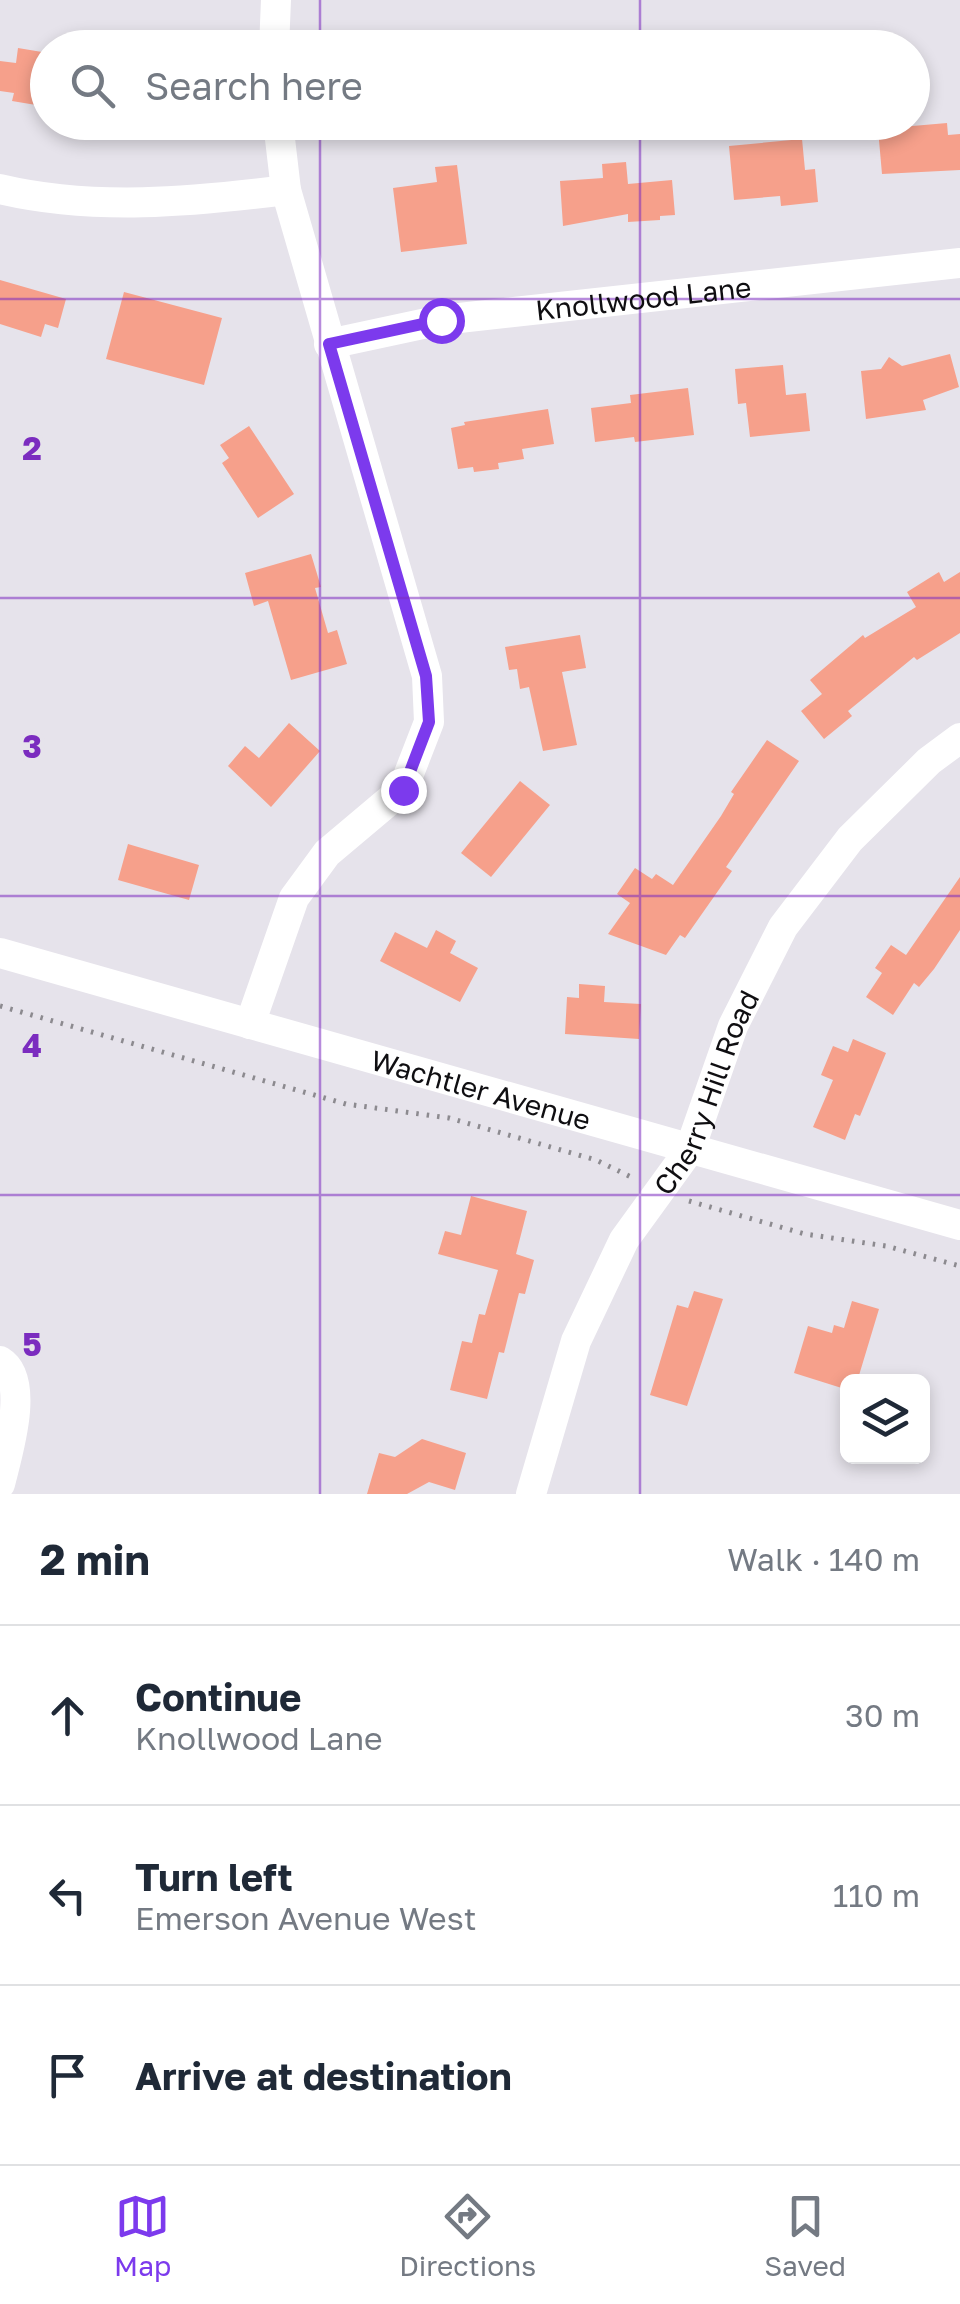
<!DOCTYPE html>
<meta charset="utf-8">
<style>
body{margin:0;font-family:"Golos Text",sans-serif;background:#f6f6f7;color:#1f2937}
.controls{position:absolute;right:30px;bottom:30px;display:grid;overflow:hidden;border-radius:15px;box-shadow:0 5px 15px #0003}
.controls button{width:90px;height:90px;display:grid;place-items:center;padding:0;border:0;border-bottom:2px solid #e0e1e3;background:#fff;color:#1f2937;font:50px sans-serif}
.stop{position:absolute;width:30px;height:30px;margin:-22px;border:8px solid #7c3aed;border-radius:50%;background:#fff}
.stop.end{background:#7c3aed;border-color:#fff;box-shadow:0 2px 10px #0008}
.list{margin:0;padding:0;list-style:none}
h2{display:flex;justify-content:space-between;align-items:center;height:130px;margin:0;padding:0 40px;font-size:42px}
h2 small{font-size:32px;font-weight:400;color:#747a83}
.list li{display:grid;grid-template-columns:65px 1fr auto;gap:30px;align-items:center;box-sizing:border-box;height:180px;padding:0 40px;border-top:2px solid #e0e1e3}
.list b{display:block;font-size:38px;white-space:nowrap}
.list p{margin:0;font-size:32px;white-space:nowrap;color:#747a83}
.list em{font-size:32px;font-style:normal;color:#747a83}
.icon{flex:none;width:55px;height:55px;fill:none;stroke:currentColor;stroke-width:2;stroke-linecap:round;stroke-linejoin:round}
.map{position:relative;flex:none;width:960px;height:1494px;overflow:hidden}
.search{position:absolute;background:#fff;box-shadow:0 5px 15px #0003;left:30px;right:30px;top:30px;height:110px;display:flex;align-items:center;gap:25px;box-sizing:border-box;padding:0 35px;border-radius:55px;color:#747a83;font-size:38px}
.sheet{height:670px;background:#fff}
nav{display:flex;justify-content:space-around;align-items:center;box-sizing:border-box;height:140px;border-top:2px solid #e0e1e3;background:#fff;font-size:28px;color:#747a83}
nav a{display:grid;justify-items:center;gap:5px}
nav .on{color:#7c3aed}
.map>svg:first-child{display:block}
.building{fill:#f6a08b}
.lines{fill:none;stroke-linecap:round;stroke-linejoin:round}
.path{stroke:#8c8a8f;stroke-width:5;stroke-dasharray:2.5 8;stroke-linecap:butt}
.minor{stroke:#fff;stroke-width:30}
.route{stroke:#7c3aed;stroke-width:12}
.grid{fill:none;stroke:#7b2cbf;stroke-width:2.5;stroke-opacity:0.55}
.labels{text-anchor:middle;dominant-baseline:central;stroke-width:9;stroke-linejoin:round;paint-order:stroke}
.street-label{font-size:28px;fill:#0f0e11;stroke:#e6e3eb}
.grid-label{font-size:32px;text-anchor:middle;font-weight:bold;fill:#7b2cbf;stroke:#e6e3eb;stroke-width:9;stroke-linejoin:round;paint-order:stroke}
</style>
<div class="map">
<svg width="960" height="1494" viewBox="0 0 960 1494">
<rect width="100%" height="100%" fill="#e6e3eb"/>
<path class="building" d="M 18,48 L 48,53 L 48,107 L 12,101 L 14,93 L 0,91 L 0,61 L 16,63 Z
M 947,123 L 948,135 L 960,134 L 960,170 L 882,174 L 878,129 Z
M 802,139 L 805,170 L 815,169 L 818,202 L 781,206 L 780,196 L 734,200 L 729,146 Z
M 626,162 L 628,184 L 672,180 L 675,215 L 660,216 L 660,220 L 628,222 L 628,214 L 563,226 L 560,181 L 603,178 L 602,164 Z
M 457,165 L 467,244 L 401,252 L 393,188 L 437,182 L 435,167 Z
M 0,280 L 66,299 L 58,328 L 45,324 L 41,337 L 0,324 Z
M 124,292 L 222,318 L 204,385 L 106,359 Z
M 950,354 L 959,387 L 923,400 L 926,410 L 866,419 L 861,371 L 881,369 L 889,357 L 902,366 Z
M 783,365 L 786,395 L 806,393 L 810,431 L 750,437 L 746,403 L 738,404 L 735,369 Z
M 688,388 L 694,435 L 635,442 L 634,437 L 595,442 L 591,408 L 631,403 L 630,395 Z
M 548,409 L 554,444 L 522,449 L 524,459 L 498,463 L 499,469 L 474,472 L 473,467 L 458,469 L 451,428 L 465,425 L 464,422 Z
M 249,426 L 294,494 L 258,518 L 222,463 L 229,458 L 220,445 Z
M 311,554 L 321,587 L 315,588 L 328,633 L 337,630 L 347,664 L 291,680 L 268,601 L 254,606 L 245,573 Z
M 939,572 L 944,582 L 960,572 L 960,633 L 917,660 L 914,657 L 848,711 L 852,716 L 824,739 L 801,711 L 822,694 L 810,680 L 863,635 L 865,638 L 916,607 L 907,592 Z
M 580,635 L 586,668 L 562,672 L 577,745 L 543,751 L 529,687 L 520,689 L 517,669 L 509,670 L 505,647 Z
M 289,723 L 320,751 L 271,807 L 228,766 L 245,746 L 259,758 Z
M 767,740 L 799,761 L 726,867 L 732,871 L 685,938 L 680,935 L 666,955 L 608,934 L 630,903 L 617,894 L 635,868 L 652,879 L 656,874 L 673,885 L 721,816 L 734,794 L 731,792 Z
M 520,781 L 550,805 L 491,877 L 461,853 Z
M 128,844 L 199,865 L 189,900 L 118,880 Z
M 960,877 L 960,930 L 934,969 L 919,987 L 914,983 L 893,1015 L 866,997 L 882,973 L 875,968 L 891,945 L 906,955 Z
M 436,930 L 456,941 L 450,953 L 478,968 L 460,1002 L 380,961 L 395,932 L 427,948 Z
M 579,984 L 605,986 L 604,1002 L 641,1004 L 639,1039 L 565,1034 L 567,997 L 579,998 Z
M 853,1039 L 886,1053 L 860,1116 L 855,1114 L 845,1140 L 813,1127 L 833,1080 L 821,1075 L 833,1046 L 848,1052 Z
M 471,1196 L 527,1211 L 516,1254 L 534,1260 L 525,1294 L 519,1293 L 504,1353 L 499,1352 L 487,1399 L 450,1390 L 462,1341 L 472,1343 L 479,1314 L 485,1315 L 498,1270 L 438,1254 L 445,1231 L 461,1235 Z
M 694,1291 L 723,1299 L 687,1406 L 650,1395 L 677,1305 L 688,1308 Z
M 852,1301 L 879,1309 L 857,1382 L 848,1382 L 848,1390 L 794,1373 L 808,1326 L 832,1333 L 834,1325 L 844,1328 Z
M 422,1439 L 466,1453 L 455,1490 L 429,1482 L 407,1494 L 367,1494 L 379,1453 L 395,1457 Z"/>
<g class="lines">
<path class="path" d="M 0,1006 L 346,1104 L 449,1118 L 596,1160 L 633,1178
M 689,1201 L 805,1234 L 886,1246 L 960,1266"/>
<g class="minor">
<path d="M 274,48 L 276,0"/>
<path d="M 0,189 C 93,211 192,202 286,190"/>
<path id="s1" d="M 329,344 L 441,320 L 960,263"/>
<path id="s2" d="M 0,953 L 960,1225"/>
<path d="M 250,1024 L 294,898 L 327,853 L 403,789 L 429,722 L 427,676 L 286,190 L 278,122"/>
<path d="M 0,1361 C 31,1380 7,1455 0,1484"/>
<path id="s3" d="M 531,1494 L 576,1341 L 624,1240 L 690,1149 L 733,1026 L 783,927 L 850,839 L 929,761 L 960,738"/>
</g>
</g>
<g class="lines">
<path class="route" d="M 403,790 L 429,722 L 426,676 L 329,344 L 441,320"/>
</g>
<path class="grid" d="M 320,0 L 320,48M 640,0 L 640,48M 320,122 L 320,1494M 640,122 L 640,1494M 0,299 L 960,299M 0,598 L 960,598M 0,896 L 960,896M 0,1195 L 960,1195"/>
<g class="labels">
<g class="street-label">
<text stroke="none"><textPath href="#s1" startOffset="318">Knollwood Lane</textPath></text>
<text stroke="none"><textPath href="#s2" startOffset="500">Wachtler Avenue</textPath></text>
<text stroke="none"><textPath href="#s3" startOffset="442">Cherry Hill Road</textPath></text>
</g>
</g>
<g class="grid-label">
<text x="32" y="460">2</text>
<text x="32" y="758">3</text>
<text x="32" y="1057">4</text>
<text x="32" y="1356">5</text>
</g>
</svg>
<div class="controls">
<button><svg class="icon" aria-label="layers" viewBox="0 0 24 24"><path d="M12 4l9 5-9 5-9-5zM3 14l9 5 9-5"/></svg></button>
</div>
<div class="stop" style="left:441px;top:320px"></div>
<div class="stop end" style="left:403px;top:790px"></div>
<div class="search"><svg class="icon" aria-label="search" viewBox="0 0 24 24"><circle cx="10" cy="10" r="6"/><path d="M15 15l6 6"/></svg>Search here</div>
</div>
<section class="sheet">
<h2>2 min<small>Walk · 140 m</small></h2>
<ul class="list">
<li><svg class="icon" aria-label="ahead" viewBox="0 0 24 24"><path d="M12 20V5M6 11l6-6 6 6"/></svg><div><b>Continue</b><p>Knollwood Lane</p></div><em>30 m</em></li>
<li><svg class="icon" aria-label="left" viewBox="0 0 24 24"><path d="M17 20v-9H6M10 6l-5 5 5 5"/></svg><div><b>Turn left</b><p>Emerson Avenue West</p></div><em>110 m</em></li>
<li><svg class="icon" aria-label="arrive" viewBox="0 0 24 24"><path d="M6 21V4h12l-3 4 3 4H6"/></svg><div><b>Arrive at destination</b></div></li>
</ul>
</section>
<nav>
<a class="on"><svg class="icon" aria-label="map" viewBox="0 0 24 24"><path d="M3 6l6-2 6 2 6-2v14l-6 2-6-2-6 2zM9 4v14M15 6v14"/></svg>Map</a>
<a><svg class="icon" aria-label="directions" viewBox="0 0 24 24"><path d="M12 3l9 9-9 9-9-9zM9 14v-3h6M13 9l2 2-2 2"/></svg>Directions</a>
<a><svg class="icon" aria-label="saved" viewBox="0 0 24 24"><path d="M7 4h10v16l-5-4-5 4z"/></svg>Saved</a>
</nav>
